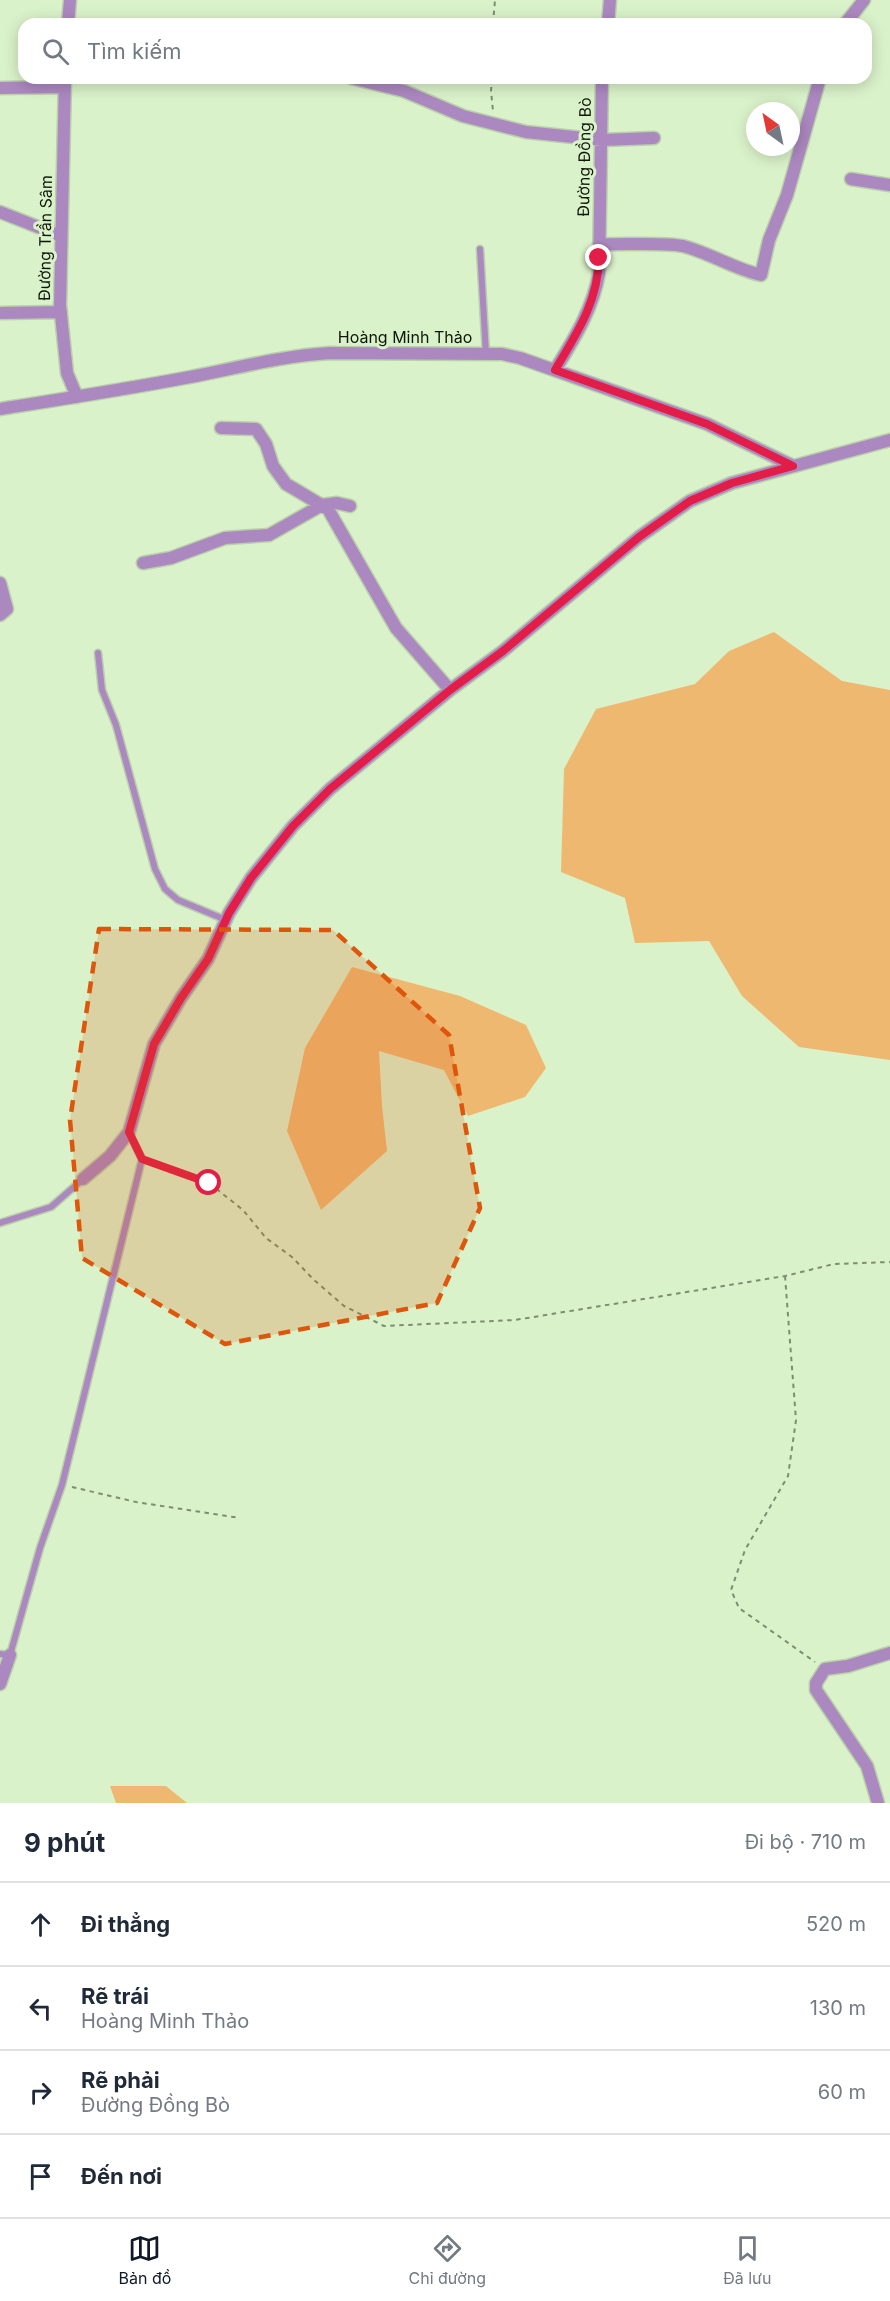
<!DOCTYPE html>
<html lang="vi">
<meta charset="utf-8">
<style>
body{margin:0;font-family:Inter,sans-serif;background:#f2f2f3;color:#1f2937}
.compass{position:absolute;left:746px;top:102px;width:54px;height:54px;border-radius:50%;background:#fff;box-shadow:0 3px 15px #0003;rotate:327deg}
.stop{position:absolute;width:18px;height:18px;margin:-14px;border:4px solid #e11d48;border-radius:50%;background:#fff}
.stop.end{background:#e11d48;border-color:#fff;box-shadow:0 2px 6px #0008}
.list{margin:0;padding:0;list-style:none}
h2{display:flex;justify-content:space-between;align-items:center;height:78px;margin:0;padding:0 24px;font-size:26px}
h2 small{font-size:20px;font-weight:400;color:#747a83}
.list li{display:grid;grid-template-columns:39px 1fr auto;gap:18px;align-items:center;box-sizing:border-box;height:84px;padding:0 24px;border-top:2px solid #e0e1e3}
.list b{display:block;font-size:22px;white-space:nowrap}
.list p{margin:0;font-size:20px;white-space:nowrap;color:#747a83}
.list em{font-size:20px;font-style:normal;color:#747a83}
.icon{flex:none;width:33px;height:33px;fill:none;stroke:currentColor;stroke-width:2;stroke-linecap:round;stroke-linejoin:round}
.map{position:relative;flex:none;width:890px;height:1803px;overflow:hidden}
.search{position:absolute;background:#fff;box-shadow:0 3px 15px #0003;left:18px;right:18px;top:18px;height:66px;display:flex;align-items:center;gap:15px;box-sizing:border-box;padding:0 21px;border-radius:18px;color:#747a83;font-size:22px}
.sheet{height:414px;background:#fff}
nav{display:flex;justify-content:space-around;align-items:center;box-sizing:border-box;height:84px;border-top:2px solid #e0e1e3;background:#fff;font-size:16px;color:#747a83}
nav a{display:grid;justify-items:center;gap:3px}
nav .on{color:#111827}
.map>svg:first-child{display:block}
.green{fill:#efb870}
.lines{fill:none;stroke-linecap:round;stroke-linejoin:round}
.service-casing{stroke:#bacfab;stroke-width:9}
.minor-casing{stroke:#bacfab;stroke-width:15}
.path{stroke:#7d8d71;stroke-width:2;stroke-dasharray:4.5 4.5;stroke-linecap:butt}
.service{stroke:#ac88c0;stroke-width:6}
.minor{stroke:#ac88c0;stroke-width:12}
.route{stroke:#e11d48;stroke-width:8}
.marked{fill:#dd560c;fill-opacity:0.2;stroke:#dd560c;stroke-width:4.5;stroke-dasharray:12 8;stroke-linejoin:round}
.labels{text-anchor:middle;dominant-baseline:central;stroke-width:6;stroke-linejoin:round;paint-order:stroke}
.street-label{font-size:16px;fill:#0f1709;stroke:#daf2ca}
</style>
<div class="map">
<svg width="890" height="1803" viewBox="0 0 890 1803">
<rect width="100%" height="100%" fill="#daf2ca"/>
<path class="green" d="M 774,632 L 842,681 L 890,690 L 890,1060 L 799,1047 L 742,996 L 709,941 L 635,943 L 625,898 L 561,872 L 564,769 L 596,709 L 695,684 L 729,651 Z
M 352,967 L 460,996 L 526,1025 L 546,1068 L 525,1097 L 468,1116 L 444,1070 L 379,1051 L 382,1106 L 387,1151 L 321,1210 L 287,1131 L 305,1048 Z
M 110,1786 L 166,1786 L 187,1803 L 116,1803 Z"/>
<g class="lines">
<g class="service-casing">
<path id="service" d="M 480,249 L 486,354
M 98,653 L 102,690 L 116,725 L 155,869 L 165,889 L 178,900 L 226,920
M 0,1223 L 51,1207 L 83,1179
M 0,1654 L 10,1655 L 40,1548 L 62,1485 L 142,1159 L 129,1133"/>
</g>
<g class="minor-casing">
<path id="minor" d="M 68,24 L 70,0
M 608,24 L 610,0
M 845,24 L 864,0
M 65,78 L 60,305 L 67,373 L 77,397
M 351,78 L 404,91 L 463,116 L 526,132 L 602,140 L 654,138
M 0,88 L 65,87
M 851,179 L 890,185
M 0,212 L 61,236
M 599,244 C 622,245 662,242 683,246 C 710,253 734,269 761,275 L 769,240 L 787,195 L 820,78
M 0,313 L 61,312
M 555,370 C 574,339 593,309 599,273 L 602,78
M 0,409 C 63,399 127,389 190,377 C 237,368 282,356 330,353 L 502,354 L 520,358 L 707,424 L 793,466
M 221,428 L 256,429 L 266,444 L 273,466 L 286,484 L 328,509 L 396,628 L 450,690
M 143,563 L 171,558 L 225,538 L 269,535 L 322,505 L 337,503 L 350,506
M 0,583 L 7,609 L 0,615
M 83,1179 L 110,1156 L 129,1132 L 154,1044 L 181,998 L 208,959 L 229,913 L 251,878 L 293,826 L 330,789 L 450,690 L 503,651 L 639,537 L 690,501 L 732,483 L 890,440
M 0,1684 L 10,1655
M 878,1803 L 867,1766 L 816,1690 L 816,1683 L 825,1669 L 848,1666 L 890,1653"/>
</g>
<path class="path" d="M 493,24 L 495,0
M 492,78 L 491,91 L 493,111
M 150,1162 L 209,1183 L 243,1210 L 266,1238 L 292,1257 L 313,1279 L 344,1306 L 384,1326 L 515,1320 L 785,1276 L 834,1264 L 890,1262
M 785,1276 L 796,1420 L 788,1476 L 745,1550 L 731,1590 L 739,1608 L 815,1662
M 72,1487 L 136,1502 L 240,1518"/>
<use href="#service" class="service"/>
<use href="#minor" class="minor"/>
</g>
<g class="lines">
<path class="route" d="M 209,1183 L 142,1159 L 129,1132 L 154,1044 L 181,998 L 208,959 L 229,913 L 251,878 L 293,826 L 330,789 L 450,690 L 503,651 L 639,537 L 690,501 L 732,483 L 793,466 L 707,424 L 555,370 C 577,333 598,302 599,258"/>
</g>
<path class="marked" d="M 99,929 L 333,930 L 449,1035 L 480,1208 L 437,1303 L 225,1344 L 82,1258 L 70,1120 Z"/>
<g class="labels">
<g class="street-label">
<text transform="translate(584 157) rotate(-89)">Đường Đồng Bò</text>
<text transform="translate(45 238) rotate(-89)">Đường Trần Sâm</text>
<text x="405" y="337">Hoàng Minh Thảo</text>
</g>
</g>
</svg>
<svg class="compass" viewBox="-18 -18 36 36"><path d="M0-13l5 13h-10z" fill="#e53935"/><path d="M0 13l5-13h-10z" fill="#747a83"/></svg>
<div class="stop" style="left:209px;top:1183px"></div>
<div class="stop end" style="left:599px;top:258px"></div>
<div class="search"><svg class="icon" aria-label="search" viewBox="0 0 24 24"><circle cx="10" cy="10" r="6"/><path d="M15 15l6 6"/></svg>Tìm kiếm</div>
</div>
<section class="sheet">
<h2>9 phút<small>Đi bộ · 710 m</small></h2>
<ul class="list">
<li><svg class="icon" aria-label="ahead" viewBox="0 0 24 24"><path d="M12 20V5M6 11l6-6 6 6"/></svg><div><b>Đi thẳng</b></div><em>520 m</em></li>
<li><svg class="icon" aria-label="left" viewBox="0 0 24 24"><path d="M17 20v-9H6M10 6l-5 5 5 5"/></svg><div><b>Rẽ trái</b><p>Hoàng Minh Thảo</p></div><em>130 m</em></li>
<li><svg class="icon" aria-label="right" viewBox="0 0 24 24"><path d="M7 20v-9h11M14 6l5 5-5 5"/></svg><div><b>Rẽ phải</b><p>Đường Đồng Bò</p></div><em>60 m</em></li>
<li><svg class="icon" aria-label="arrive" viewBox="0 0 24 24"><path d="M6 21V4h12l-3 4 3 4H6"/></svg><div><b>Đến nơi</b></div></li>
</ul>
</section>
<nav>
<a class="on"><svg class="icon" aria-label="map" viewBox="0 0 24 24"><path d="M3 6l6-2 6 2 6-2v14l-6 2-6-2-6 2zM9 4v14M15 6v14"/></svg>Bản đồ</a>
<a><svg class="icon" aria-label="directions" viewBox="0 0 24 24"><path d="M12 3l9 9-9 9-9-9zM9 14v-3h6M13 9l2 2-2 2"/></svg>Chỉ đường</a>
<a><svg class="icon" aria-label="saved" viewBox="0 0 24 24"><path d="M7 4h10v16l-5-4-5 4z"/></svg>Đã lưu</a>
</nav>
